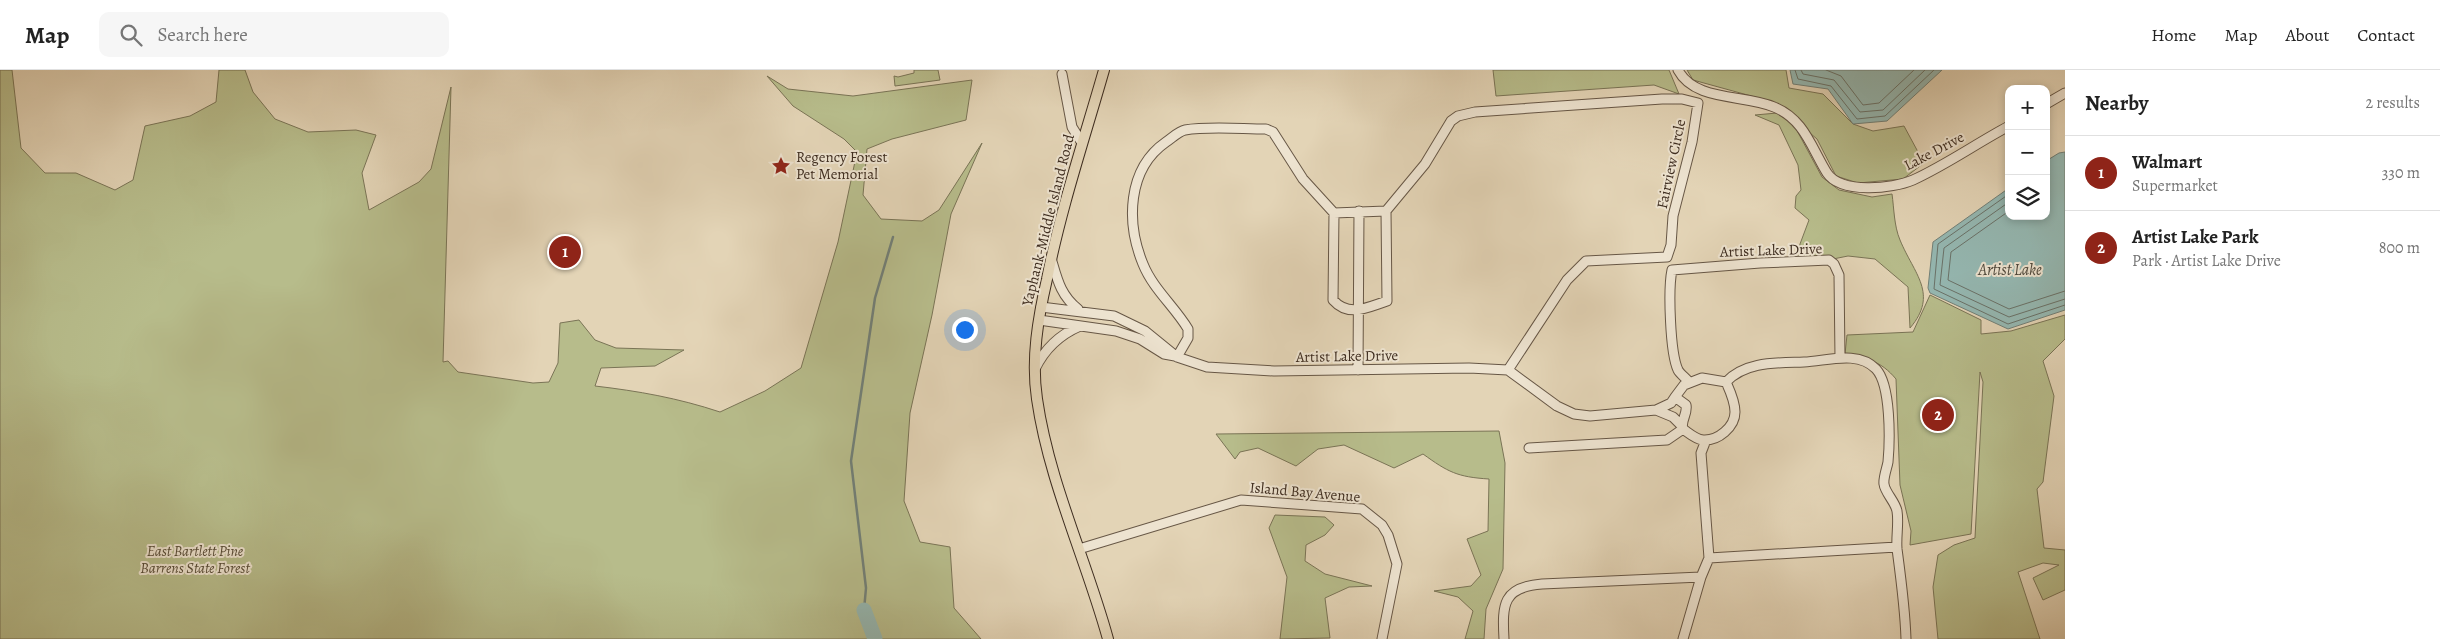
<!DOCTYPE html>
<meta charset="utf-8">
<style>
body{margin:0;font-family:Alegreya,serif;background:#f6f6f6;color:#222}
.controls{position:absolute;right:15px;top:15px;display:grid;overflow:hidden;border-radius:10px;box-shadow:0 2px 8px #0003}
.controls button{width:45px;height:45px;display:grid;place-items:center;padding:0;border:0;border-bottom:1px solid #e0e0e0;background:#fff;color:#222;font:25px sans-serif}
.you{position:absolute;left:964px;top:259px;width:18px;height:18px;margin:-12px;border:4px solid #fff;border-radius:50%;background:#1a73e8;box-shadow:0 0 0 8px #1a73e833}
.badge{display:grid;place-items:center;width:32px;height:32px;border-radius:50%;background:#8f2418;color:#fff;font-size:16px;font-weight:700}
.pin{position:absolute;translate:-50% -50%;border:2px solid #fff;box-shadow:0 1px 5px #0006}
.list{margin:0;padding:0;list-style:none}
h2{display:flex;justify-content:space-between;align-items:center;height:65px;margin:0;padding:0 20px;font-size:21px}
h2 small{font-size:16px;font-weight:400;color:#767676}
.list li{display:grid;grid-template-columns:32px 1fr auto;gap:15px;align-items:center;box-sizing:border-box;height:75px;padding:0 20px;border-top:1px solid #e0e0e0}
.list b{display:block;font-size:19px;white-space:nowrap}
.list p{margin:0;font-size:16px;white-space:nowrap;color:#767676}
.list em{font-size:16px;font-style:normal;color:#767676}
.icon{flex:none;width:28px;height:28px;fill:none;stroke:currentColor;stroke-width:2;stroke-linecap:round;stroke-linejoin:round}
.map{position:relative;flex:none;width:2065px;height:569px;overflow:hidden}
header{display:flex;align-items:center;gap:30px;box-sizing:border-box;height:70px;padding:0 25px;background:#fff;border-bottom:1px solid #e0e0e0}
header strong{font-size:24px}
nav{display:flex;gap:28px;margin-inline-start:auto;font-size:18px}
.search{width:350px;height:45px;background:#f6f6f6;display:flex;align-items:center;gap:12px;box-sizing:border-box;padding:0 18px;border-radius:10px;color:#767676;font-size:19px}
main{display:flex}
aside{flex:1;background:#fff}
.map>svg:first-child{display:block}
.green{fill:#b7bc8b;stroke:#7a7456}
.water{fill:#95b8b2;stroke:#728078}
.lines{fill:none;stroke-linecap:round;stroke-linejoin:round}
.shore{stroke:#6a7269;stroke-width:1}
.stream{stroke:#728078;stroke-width:2.5}
.river{stroke:#95b8b2;stroke-width:15}
.minor-casing{stroke:#675746;stroke-width:11}
.major-casing{stroke:#3e2d20;stroke-width:12}
.minor{stroke:#ede3d0;stroke-width:9}
.major{stroke:#e3d4b6;stroke-width:10}
.labels{text-anchor:middle;dominant-baseline:central;stroke-width:4;stroke-linejoin:round;paint-order:stroke}
.street-label{font-size:15px;fill:#3e2d20;stroke:#ede3d0}
.poi-label{font-size:15px;fill:#3e2d20;stroke:#ede3d0;text-anchor:start}
.park-label{font-size:15px;font-style:italic;fill:#564a35;stroke:#ede3d0}
.water-label{font-size:16px;font-style:italic;fill:#4f493d;stroke:#ede3d0}
</style>
<header>
<strong>Map</strong>
<div class="search"><svg class="icon" aria-label="search" viewBox="0 0 24 24"><circle cx="10" cy="10" r="6"/><path d="M15 15l6 6"/></svg>Search here</div>
<nav><a>Home</a><a>Map</a><a>About</a><a>Contact</a></nav>
</header>
<main>
<div class="map">
<svg width="2065" height="569" viewBox="0 0 2065 569">
<rect width="100%" height="100%" fill="#e3d4b6"/>
<filter id="stains"><feTurbulence type="fractalNoise" baseFrequency=".004" numOctaves="4"/><feColorMatrix values="0 0 0 0 .2 0 0 0 0 .09 0 0 0 0 .02 0 0 0 .5 -.17"/></filter>
<radialGradient id="worn" r=".72"><stop offset=".6" stop-color="#630" stop-opacity="0"/><stop offset="1" stop-color="#630" stop-opacity=".3"/></radialGradient>
<path class="green" d="M 0,0 L 12,0 L 21,78 L 45,103 L 76,103 L 115,120 L 133,110 L 145,56 L 190,46 L 216,32 L 219,0 L 245,0 L 253,22 L 275,49 L 308,62 L 356,60 L 376,65 L 362,103 L 369,140 L 419,112 L 431,99 L 451,17 L 443,292 L 448,291 L 458,302 L 533,313 L 549,312 L 558,293 L 560,253 L 579,250 L 595,270 L 616,278 L 684,280 L 655,296 L 601,298 L 595,316 C 638,321 678,328 720,342 L 765,321 L 801,298 L 838,172 L 857,82 L 844,69 L 793,36 L 767,6 L 788,19 L 853,26 L 972,10 L 966,50 L 892,69 L 867,79 L 863,125 L 881,149 L 922,151 L 939,140 L 982,73 L 951,144 L 932,245 L 910,343 L 904,431 L 920,472 L 950,477 L 954,538 L 981,569 L 0,569 Z
M 914,0 L 938,0 L 940,10 L 895,16 L 894,6 L 898,7 L 914,3 Z
M 1493,0 L 1669,0 L 1679,24 L 1654,15 L 1496,26 Z
M 1687,0 L 1786,0 L 1789,18 L 1823,24 L 1853,54 L 1873,61 L 1904,56 L 1924,93 L 1903,109 L 1858,113 L 1836,106 L 1817,69 L 1773,32 L 1693,10 Z
M 1777,43 L 1794,55 L 1822,107 L 1839,120 L 1872,127 L 1892,124 C 1894,138 1894,156 1900,170 C 1914,204 1939,224 1910,258 L 1908,217 L 1875,189 L 1848,186 L 1833,189 L 1798,187 L 1800,174 L 1809,150 L 1795,138 L 1796,126 L 1801,120 L 1798,95 L 1779,55 L 1755,45 Z
M 1930,225 L 1981,250 L 1981,264 L 2011,261 L 2065,245 L 2065,269 L 2043,291 L 2054,326 L 2043,412 L 2037,419 L 2044,478 L 2065,480 L 2065,520 L 2043,530 L 2033,508 L 2059,495 L 2043,493 L 2018,502 L 2040,569 L 1938,569 L 1933,517 L 1938,485 L 1954,475 L 1975,468 L 1983,312 L 1980,302 L 1971,464 L 1910,475 L 1911,461 L 1900,415 L 1896,309 C 1881,291 1867,288 1845,284 L 1847,265 L 1913,262 Z
M 1499,361 L 1505,393 L 1503,499 L 1486,539 L 1484,569 L 1465,569 L 1473,541 L 1458,527 L 1434,521 L 1471,516 L 1481,505 L 1467,469 L 1488,461 L 1489,409 C 1457,407 1448,402 1423,384 L 1394,398 L 1344,375 L 1318,379 L 1296,396 L 1258,378 L 1240,382 L 1235,389 L 1216,364 Z
M 1275,445 L 1325,447 L 1334,455 L 1325,465 L 1306,475 L 1305,491 L 1325,504 L 1372,516 L 1349,517 L 1325,528 L 1330,568 L 1280,569 L 1287,507 L 1269,458 Z"/>
<path class="water" d="M 1790,0 L 1942,0 L 1887,51 L 1853,54 L 1828,19 L 1793,14 Z
M 2065,82 L 2065,240 L 2008,259 L 1930,223 L 1928,218 L 1933,172 L 2009,118 L 2009,146 L 2046,146 L 2046,91 L 2059,83 Z"/>
<g class="lines">
<path class="shore" d="M 1795,0 L 1798,9 L 1831,16 L 1857,49 L 1885,46 L 1934,0
M 1801,0 L 1803,4 L 1834,10 L 1860,42 L 1883,40 L 1925,0
M 1826,0 L 1841,6 L 1863,35 L 1879,33 L 1914,0
M 2009,124 L 1938,174 L 1934,219 L 2008,254 L 2065,235
M 2009,132 L 1944,178 L 1940,215 L 2009,247 L 2065,229
M 2009,141 L 1951,182 L 1948,210 L 2009,239 L 2065,221"/>
<path class="stream" d="M 864,540 L 866,518 L 851,391 L 875,228 L 893,167"/>
<path class="river" d="M 864,540 L 875,569"/>
<g class="minor-casing">
<path id="minor" d="M 1678,0 C 1695,32 1744,24 1774,37 C 1804,49 1811,77 1827,103 C 1841,124 1892,119 1913,110 C 1946,95 1977,73 2009,56
M 1062,4 L 1072,57 L 1082,73
M 2046,34 L 2065,23
M 1334,143 L 1386,141
M 1051,188 C 1057,208 1060,225 1078,239
M 1041,237 L 1114,246 L 1145,261 L 1177,287 L 1207,297 L 1274,301 L 1469,298 L 1508,300 L 1557,336 L 1574,344 L 1590,346 L 1656,340
M 1039,250 L 1116,261 L 1140,269 L 1164,284 L 1175,286
M 1177,287 L 1188,268 L 1188,259 C 1175,237 1153,219 1143,194 C 1126,153 1127,99 1166,72 C 1172,68 1179,61 1185,60 C 1208,56 1242,59 1266,59 L 1273,62 L 1303,109 L 1334,143 L 1333,230 C 1349,248 1368,237 1387,231 L 1386,141 L 1425,94 L 1451,51 L 1458,46 L 1475,42 L 1662,29 L 1682,29 L 1698,33 L 1692,72 L 1673,146 L 1671,175 L 1667,187 L 1586,191 L 1567,210 L 1508,300
M 1035,299 C 1045,278 1059,265 1080,256
M 1358,300 L 1359,141
M 1702,308 L 1726,312 C 1730,321 1735,331 1735,342 C 1735,357 1718,371 1703,370 C 1695,369 1689,363 1683,359 C 1680,351 1688,344 1686,335 L 1675,327 L 1684,315 Z
M 1689,312 C 1686,308 1680,304 1678,300 C 1670,283 1668,219 1672,200 L 1760,193 L 1829,190 L 1834,194 L 1839,205 L 1840,288
M 1726,312 C 1746,291 1777,293 1804,292 C 1827,291 1858,280 1876,299 C 1891,315 1890,370 1888,392 C 1887,398 1883,408 1884,414 C 1885,423 1895,431 1897,441 C 1899,453 1896,466 1897,479 C 1901,509 1905,538 1906,569
M 1675,327 L 1671,333 L 1656,340 L 1673,347 L 1681,355
M 1529,378 L 1667,370 L 1683,359
M 1079,479 L 1241,430 L 1362,439 L 1382,455 L 1388,465 L 1397,494 L 1382,569
M 1709,488 L 1897,477
M 1504,569 C 1502,534 1503,517 1542,514 L 1701,507
M 1683,569 L 1701,507 L 1709,488 L 1701,383 L 1706,370"/>
</g>
<g class="major-casing">
<path id="major" d="M 1104,0 C 1084,70 1061,138 1047,209 C 1038,248 1031,289 1037,329 C 1049,412 1086,489 1108,569"/>
</g>
<use href="#minor" class="minor"/>
<use href="#major" class="major"/>
</g>
<defs>
<g id="sight-bare" transform="scale(1.5)"><path d="M0-6L1.8-2.2L6-1.7L2.9 1.2L3.7 5.4L0 3.3L-3.7 5.4L-2.9 1.2L-6-1.7L-1.8-2.2Z" fill="#8f2418" stroke="#ede3d0" stroke-width="2.5" paint-order="stroke"/></g>
</defs>
<g fill-rule="evenodd">
<use href="#sight-bare" x="781" y="96"/>
</g>
<g class="labels">
<g class="street-label">
<text transform="translate(1934 81) rotate(-28)">Lake Drive</text>
<text transform="translate(1671 94) rotate(-78)">Fairview Circle</text>
<text transform="translate(1048 150) rotate(-76)">Yaphank-Middle Island Road</text>
<text transform="translate(1771 180) rotate(-2)">Artist Lake Drive</text>
<text transform="translate(1347 286) rotate(-1)">Artist Lake Drive</text>
<text transform="translate(1305 422) rotate(5)">Island Bay Avenue</text>
</g>
<g class="poi-label">
<text x="796" y="87">Regency Forest<tspan x="796" dy="17">Pet Memorial</tspan></text>
</g>
<g class="park-label">
<text x="195" y="481">East Bartlett Pine<tspan x="195" dy="17">Barrens State Forest</tspan></text>
</g>
<g class="water-label">
<text x="2010" y="200">Artist Lake</text>
</g>
</g>
<rect width="100%" height="100%" filter="url(#stains)"/>
<rect width="100%" height="100%" fill="url(#worn)"/>
</svg>
<div class="controls">
<button>+</button>
<button>−</button>
<button><svg class="icon" aria-label="layers" viewBox="0 0 24 24"><path d="M12 4l9 5-9 5-9-5zM3 14l9 5 9-5"/></svg></button>
</div>
<div class="you"></div>
<div class="pin badge" style="left:565px;top:182px">1</div>
<div class="pin badge" style="left:1938px;top:345px">2</div>
</div>
<aside>
<h2>Nearby<small>2 results</small></h2>
<ul class="list">
<li><span class="badge">1</span><div><b>Walmart</b><p>Supermarket</p></div><em>330 m</em></li>
<li><span class="badge">2</span><div><b>Artist Lake Park</b><p>Park · Artist Lake Drive</p></div><em>800 m</em></li>
</ul>
</aside>
</main>
